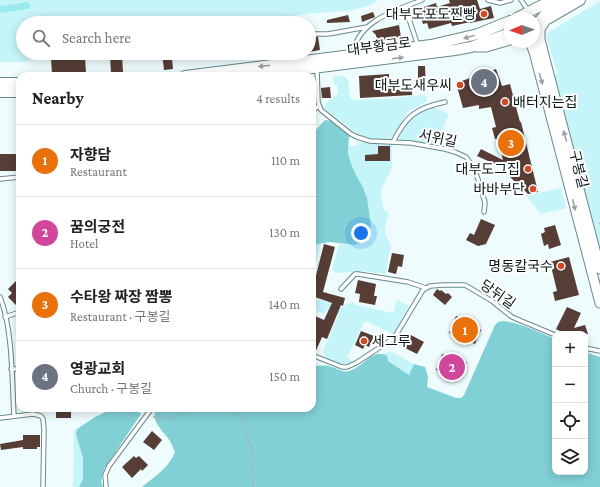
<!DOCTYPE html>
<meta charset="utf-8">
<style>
body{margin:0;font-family:"Crimson Pro","Noto Sans KR",serif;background:#f2f2f2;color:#222}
.controls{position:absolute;right:12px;bottom:12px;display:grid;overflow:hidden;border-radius:8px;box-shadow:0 2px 10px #0003}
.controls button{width:36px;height:36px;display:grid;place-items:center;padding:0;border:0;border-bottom:1px solid #e0e0e0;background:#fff;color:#222;font:20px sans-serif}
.compass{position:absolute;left:504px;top:12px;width:36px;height:36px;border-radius:50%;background:#fff;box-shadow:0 2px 10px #0003;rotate:268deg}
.you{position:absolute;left:361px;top:233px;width:14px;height:14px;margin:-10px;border:3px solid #fff;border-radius:50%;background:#1a73e8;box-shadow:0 0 0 6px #1a73e833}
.badge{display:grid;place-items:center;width:26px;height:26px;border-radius:50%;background:#0f766e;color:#fff;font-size:13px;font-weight:700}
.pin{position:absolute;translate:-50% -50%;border:2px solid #fff;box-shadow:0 1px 4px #0006}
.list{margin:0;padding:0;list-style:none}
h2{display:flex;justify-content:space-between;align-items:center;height:52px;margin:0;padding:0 16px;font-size:17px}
h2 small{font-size:13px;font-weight:400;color:#767676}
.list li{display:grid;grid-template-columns:26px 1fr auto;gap:12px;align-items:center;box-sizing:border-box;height:72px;padding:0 16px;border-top:1px solid #e0e0e0}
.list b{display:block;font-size:15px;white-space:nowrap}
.list p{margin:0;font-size:13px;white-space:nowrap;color:#767676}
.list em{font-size:13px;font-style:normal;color:#767676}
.icon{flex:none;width:22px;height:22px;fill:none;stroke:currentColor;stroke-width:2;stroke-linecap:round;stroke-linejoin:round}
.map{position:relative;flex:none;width:600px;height:487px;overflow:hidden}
.search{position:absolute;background:#fff;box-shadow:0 2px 10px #0003;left:16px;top:16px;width:300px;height:44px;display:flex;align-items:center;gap:10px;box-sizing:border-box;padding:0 14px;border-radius:22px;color:#767676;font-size:15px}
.panel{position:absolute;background:#fff;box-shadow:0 2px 10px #0003;left:16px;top:72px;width:300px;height:340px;border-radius:12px}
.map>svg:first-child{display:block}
.green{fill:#c6f5f9}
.forest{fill:#80d0d6}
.water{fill:#99e9ef}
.building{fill:#563e37}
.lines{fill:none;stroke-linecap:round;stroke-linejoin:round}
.service-casing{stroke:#68898b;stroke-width:5.5}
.tertiary-casing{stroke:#68898b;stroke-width:11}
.secondary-casing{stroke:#68898b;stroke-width:12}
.path{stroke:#a6b4b5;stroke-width:1.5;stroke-dasharray:3 2;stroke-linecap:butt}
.service{stroke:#fff;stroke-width:3.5}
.tertiary{stroke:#fff;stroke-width:9}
.secondary{stroke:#fff;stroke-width:10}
.oneway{fill:#9ca1a2}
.poi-dot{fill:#d24827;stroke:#fff;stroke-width:1.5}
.labels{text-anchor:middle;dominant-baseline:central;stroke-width:4;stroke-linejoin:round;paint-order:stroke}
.poi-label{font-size:14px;fill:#081516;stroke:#fff;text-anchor:end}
.street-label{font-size:14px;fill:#081516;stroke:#fff}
</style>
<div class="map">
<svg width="600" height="487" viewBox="0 0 600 487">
<rect width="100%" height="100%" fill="#eefcfd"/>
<path class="green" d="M 0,0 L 379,0 C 348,20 308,5 278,23 L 23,23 L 23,53 L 65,53 L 34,57 L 25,62 L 0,62 L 0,13 L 29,9 L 17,3 L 0,6 Z
M 600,1 L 600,254 L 553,76 L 558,74 L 546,37 L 549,32 Z
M 344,76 L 348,80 L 350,97 L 354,100 L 388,99 L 423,95 L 426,96 L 427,99 L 426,102 L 414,108 L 408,112 L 390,140 L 368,138 L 356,133 L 324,108 L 325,104 L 338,93 L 337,85 L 334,85 L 333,77 Z
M 433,107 L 449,114 L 435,146 L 400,140 L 399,135 C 407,122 417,110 433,107 Z
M 360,142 L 392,144 L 392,168 L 380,192 L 384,210 L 389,213 C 385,226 382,233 391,244 L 386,274 L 361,271 L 339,273 L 334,272 L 332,269 L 339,244 L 355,245 L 371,226 L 363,187 L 357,177 L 351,165 L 348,153 L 349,146 L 357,146 Z
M 561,188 L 566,208 L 541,214 L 526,196 Z
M 321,243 L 312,278 L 312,245 Z
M 312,297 L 343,308 L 345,305 L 353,302 L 353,304 L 393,313 L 397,300 L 409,306 L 393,334 L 365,321 L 347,358 L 354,362 C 345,365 325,364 323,351 L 338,315 L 327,310 L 324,314 L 312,309 Z
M 392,352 L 414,364 L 409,376 L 388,361 L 387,356 L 382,353 Z
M 77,429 L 76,434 L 83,458 L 83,479 L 79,487 L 73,487 L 74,430 Z"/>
<path class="forest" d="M 325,120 L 331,121 L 349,136 L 348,153 L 351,164 L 357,177 L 363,187 L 367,198 L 371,226 L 369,235 L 363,241 L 355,245 L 330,242 L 312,245 L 312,134 Z
M 503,321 C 521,323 538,332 555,339 L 555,472 L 585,472 L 585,352 L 600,357 L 600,487 L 142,487 C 154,477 169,468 175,452 C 173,449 172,444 170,441 C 163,430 150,422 156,408 L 312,408 L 313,366 C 318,366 323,365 328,366 C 335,367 342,373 349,371 C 363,368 372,347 387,356 L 388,361 L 409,375 L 414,364 L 425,367 L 428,377 L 427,387 L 456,398 L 461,398 L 464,395 L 495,325 L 498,322 Z
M 111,408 L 136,408 L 141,414 L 104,469 L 101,482 L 103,487 L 79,487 L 83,479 L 83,458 L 76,434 L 77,429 L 95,417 L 108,411 Z"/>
<path class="water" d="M 27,2 L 31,5 L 29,9 L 0,13 L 0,6 Z"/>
<path class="building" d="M 449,0 L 477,0 L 480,9 L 491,6 L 494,18 L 470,23 L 470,22 L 452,26 L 451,23 L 429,29 L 427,23 L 423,24 L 418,9 L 436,3 L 437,7 L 450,3 Z
M 373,12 L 375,17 L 362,22 L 361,16 Z
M 348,15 L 350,22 L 327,23 L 327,20 Z
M 399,25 L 401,37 L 377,42 L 376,35 L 372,31 Z
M 309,37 L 318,37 L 320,50 L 309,52 Z
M 162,53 L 188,53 L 188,58 L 172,59 L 173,69 L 164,70 Z
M 122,55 L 123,72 L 111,73 L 110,56 Z
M 85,56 L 86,73 L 52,74 L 51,59 L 68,59 L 68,57 Z
M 418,66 L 425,66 L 426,87 L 418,87 Z
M 496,69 L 502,86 L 510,84 L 520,122 L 521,122 L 538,192 L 528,194 L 510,177 L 507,163 L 497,165 L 477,156 L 481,149 L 503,160 L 498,139 L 495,139 L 492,128 L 496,127 L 491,107 L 479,109 L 479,105 L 463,108 L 456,83 Z
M 389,74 L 389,85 L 396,85 L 396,90 L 412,89 L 412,95 L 360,98 L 359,76 Z
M 330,87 L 331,98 L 322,98 L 321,88 Z
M 378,146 L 390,146 L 390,161 L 365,161 L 365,155 L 378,154 Z
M 0,154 L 20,154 L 20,171 L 0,171 Z
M 481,219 L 495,225 L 486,244 L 478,246 L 466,240 L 470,233 L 474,235 Z
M 555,225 L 561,245 L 549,249 L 548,244 L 544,246 L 541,234 L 545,232 L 544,228 Z
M 324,244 L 335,247 L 323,292 L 345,298 L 343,306 L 341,305 L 327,339 L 322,337 L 315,353 L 312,352 L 312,323 L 315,316 L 324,320 L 332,303 L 312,296 L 312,291 Z
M 392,253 L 404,255 L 402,267 L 398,266 L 396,274 L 388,272 Z
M 569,257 L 579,295 L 555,301 L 553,292 L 557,291 L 550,262 Z
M 358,280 L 376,284 L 374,296 L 377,296 L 375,305 L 359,302 L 360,294 L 355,293 Z
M 16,281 L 20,285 L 20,302 L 17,306 L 8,297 L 12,293 L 8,289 Z
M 437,289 L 440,291 L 441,290 L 446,294 L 448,293 L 452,297 L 445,305 L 433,295 Z
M 567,307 L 581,313 L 574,328 L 585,325 L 588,334 L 558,334 L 558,332 L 560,331 L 556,329 Z
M 456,316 L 473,323 L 472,326 L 481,330 L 475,344 L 449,333 Z
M 361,331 L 374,336 L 369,347 L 365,345 L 363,349 L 355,345 Z
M 409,334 L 424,342 L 417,354 L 403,347 Z
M 442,354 L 467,362 L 461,379 L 436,370 Z
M 56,408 L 71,408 L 71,418 L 56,418 Z
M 152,431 L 162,440 L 154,450 L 143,442 Z
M 23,435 L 40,435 L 40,447 L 37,447 L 37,449 L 23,449 L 23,447 L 1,450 L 0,444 L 23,440 Z
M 134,456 L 136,458 L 139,456 L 148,465 L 142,471 L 141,469 L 132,478 L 122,467 Z"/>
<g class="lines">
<g class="service-casing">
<path id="service" d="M 488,0 L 500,3 L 511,0
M 521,0 L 528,10
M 405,7 L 418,46
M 309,34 L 328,34 L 367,27
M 353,54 C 357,21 396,10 422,0
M 317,69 L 318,102 L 321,110 L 351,134 L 357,137 L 370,141 L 411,143 L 445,149 L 455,152 L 466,157 L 474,168 L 481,188 L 485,203 L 484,212
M 312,111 L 319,106
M 393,142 C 406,116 416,108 445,102
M 0,179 L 20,177
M 341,289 L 355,274 L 358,274 L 408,282 L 426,288
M 0,297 C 13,330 12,381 14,416
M 5,317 L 20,312
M 585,348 L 600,351
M 312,355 L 342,367 L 347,367 L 356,363 L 394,338 L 423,290 L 430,286 L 443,285 L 465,285 L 492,301 L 512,317 L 555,335
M 11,369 L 20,369
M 0,418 L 33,414 L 41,416 L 43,419 L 44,430 L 43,487
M 106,487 L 105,475 L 109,466 L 152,408"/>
</g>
<g class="tertiary-casing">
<path id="tertiary" d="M 546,20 L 540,29 L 540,40 L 600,269
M 530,42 L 534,52 L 600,303
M 477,47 L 486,47 L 510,40"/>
</g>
<g class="secondary-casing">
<path id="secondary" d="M 517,18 L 552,0
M 534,23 L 549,18 L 580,0
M 534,32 C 540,16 551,9 565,0
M 534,35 L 542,48
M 185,76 L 431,45 L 478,34 L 510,21
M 249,76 L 455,50 L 471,47 L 510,33
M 0,83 L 20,83
M 0,92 L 20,92"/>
</g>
<path class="path" d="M 599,224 L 600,223
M 228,408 L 242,420 L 246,429 L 248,439 L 253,452 L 253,487
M 153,417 C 159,416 163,419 168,419 C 176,419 186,412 192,408"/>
<use href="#service" class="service"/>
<use href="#tertiary" class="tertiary"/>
<use href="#secondary" class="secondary"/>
</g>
<defs><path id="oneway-solid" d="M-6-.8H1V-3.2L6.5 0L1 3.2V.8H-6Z"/></defs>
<g class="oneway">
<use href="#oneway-solid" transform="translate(469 37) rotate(164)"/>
<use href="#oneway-solid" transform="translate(398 58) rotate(-7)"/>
<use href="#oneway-solid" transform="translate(264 66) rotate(173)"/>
<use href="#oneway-solid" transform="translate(541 79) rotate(75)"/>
<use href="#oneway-solid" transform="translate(565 136) rotate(-105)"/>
<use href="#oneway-solid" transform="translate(574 205) rotate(76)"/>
</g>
<g class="poi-dot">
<circle cx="484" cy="14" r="4"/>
<circle cx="460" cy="85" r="4"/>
<circle cx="505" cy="102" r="4"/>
<circle cx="528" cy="169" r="4"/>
<circle cx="533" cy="189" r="4"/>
<circle cx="561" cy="266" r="4"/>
<circle cx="364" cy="341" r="4"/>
</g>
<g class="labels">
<g class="poi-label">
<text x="476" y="14">대부도포도찐빵</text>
<text x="452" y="85">대부도새우씨</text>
<text x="513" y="102" text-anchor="start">배터지는집</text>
<text x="520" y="169">대부도그집</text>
<text x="525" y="189">바바부단</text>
<text x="553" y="266">명동칼국수</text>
<text x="372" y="341" text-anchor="start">세그루</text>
</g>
<g class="street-label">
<text transform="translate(379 46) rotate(-7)">대부황금로</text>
<text transform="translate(438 138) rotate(12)">서위길</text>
<text transform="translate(579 169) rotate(76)">구봉길</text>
<text transform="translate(498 294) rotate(35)">당뒤길</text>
</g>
</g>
</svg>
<div class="controls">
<button>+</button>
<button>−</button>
<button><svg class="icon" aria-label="locate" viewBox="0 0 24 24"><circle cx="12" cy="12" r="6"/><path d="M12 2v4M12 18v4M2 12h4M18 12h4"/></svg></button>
<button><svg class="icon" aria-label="layers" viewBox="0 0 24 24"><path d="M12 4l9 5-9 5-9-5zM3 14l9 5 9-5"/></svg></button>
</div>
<svg class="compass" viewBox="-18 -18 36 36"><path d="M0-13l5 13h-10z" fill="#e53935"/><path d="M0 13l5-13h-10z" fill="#767676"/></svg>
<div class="you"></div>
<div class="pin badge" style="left:465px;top:330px;background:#e8710a">1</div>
<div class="pin badge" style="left:452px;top:367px;background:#d1479c">2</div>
<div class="pin badge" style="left:511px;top:143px;background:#e8710a">3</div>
<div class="pin badge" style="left:484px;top:82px;background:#6b7280">4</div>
<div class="search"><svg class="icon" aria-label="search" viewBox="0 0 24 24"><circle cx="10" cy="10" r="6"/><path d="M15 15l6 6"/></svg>Search here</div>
<section class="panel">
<h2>Nearby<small>4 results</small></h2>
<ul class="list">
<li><span class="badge" style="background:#e8710a">1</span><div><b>자향담</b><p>Restaurant</p></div><em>110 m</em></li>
<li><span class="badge" style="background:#d1479c">2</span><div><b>꿈의궁전</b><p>Hotel</p></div><em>130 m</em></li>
<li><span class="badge" style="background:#e8710a">3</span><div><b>수타왕 짜장 짬뽕</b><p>Restaurant · 구봉길</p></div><em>140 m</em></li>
<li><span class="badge" style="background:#6b7280">4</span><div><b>영광교회</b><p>Church · 구봉길</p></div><em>150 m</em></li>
</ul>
</section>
</div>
